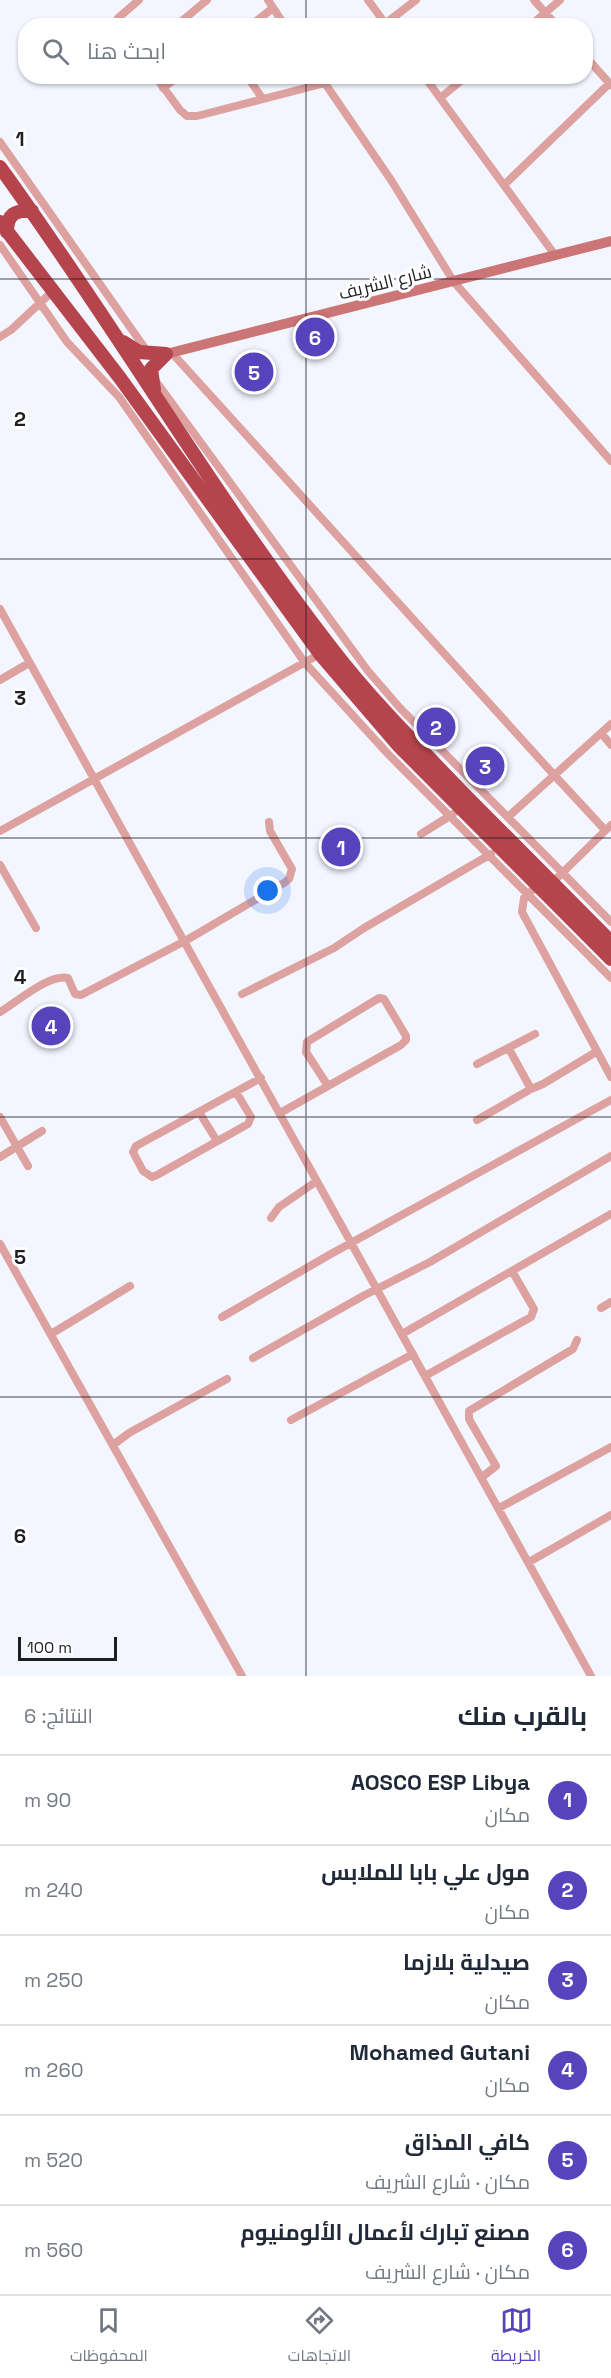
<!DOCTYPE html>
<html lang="ar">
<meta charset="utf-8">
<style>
body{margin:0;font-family:"Space Grotesk",Cairo,sans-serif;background:#f6f6f7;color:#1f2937;direction:rtl}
.scale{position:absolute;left:18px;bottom:15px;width:99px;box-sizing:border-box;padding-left:6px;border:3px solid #1f1f23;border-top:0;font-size:16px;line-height:21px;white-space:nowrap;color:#1f1f23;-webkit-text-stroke:4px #fff;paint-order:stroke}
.you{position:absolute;left:268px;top:891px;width:21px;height:21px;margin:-15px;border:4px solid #fff;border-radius:50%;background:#1a73e8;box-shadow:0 0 0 9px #1a73e833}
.badge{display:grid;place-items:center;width:39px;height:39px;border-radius:50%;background:#5744bc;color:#fff;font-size:20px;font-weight:700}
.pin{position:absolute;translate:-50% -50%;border:3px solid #fff;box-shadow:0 2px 6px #0006}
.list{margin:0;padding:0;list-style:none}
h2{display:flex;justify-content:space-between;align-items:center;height:78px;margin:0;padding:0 24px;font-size:26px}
h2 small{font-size:20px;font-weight:400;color:#747a83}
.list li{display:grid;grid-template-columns:39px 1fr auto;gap:18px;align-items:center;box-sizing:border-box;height:90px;padding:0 24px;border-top:2px solid #e0e1e3}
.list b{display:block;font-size:22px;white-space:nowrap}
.list p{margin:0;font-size:20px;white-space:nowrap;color:#747a83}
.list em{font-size:20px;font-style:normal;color:#747a83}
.icon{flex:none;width:33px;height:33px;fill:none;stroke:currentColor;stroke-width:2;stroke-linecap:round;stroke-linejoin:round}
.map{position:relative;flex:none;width:611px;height:1676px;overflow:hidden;direction:ltr}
.search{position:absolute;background:#fff;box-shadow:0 2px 4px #0004;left:18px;right:18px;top:18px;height:66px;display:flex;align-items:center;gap:15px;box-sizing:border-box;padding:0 21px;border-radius:24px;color:#747a83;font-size:22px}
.sheet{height:618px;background:#fff}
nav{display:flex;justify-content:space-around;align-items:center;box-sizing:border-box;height:84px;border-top:2px solid #e0e1e3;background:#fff;font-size:16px;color:#747a83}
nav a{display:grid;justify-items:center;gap:3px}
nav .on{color:#5744bc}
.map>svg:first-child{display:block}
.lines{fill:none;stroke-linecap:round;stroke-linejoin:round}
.minor{stroke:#dda1a0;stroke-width:8}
.secondary{stroke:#cc7576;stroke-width:10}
.trunk{stroke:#b6444c;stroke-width:14}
.grid{fill:none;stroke:#1f1f23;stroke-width:1.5;stroke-opacity:0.55}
.labels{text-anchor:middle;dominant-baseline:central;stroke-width:6;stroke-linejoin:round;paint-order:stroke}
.street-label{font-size:18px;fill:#1f1f23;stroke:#fff}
.grid-label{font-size:20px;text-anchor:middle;font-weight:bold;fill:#1f1f23;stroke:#fff;stroke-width:6;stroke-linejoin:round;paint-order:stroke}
</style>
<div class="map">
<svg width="611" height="1676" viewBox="0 0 611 1676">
<rect width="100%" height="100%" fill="#f4f6ff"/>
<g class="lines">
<path class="minor" d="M 268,0 L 285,26
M 368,0 L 387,26
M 534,0 L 557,26
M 120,26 L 118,18 L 139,0
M 176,26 L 207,0
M 250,26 L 273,8
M 382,26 L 416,0
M 530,26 L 560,0
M 586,57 L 611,85
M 155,76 L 180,110 L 187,116 L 197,116 L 325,83
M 247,76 L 262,98
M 320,76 L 391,180 L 454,282 L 611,461
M 424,76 L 555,255
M 163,88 L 179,76
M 440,98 L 467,76
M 0,142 L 149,354
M 504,185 L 610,83
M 0,245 L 67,342 L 119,397 L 305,663 L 389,755 L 611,978
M 0,337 L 11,330 L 54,290
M 172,353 L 555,776 L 605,830
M 155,380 L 368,671 L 400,708 L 611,922
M 0,609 L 591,1676
M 0,680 L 29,663
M 601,733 L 611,745
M 508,817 L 611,724
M 0,831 L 320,654
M 421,834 L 453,814
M 0,865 L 36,928
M 552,883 L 611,825
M 537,886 L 524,898 L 522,912 L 611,1077
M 242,994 L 334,948 L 364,928 L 491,854
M 0,1012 C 16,1003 49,973 68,978 L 75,994 L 81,995 L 185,941 L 284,883 L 289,879 L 292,869 L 270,831 L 269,822
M 509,1049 L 531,1089 L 543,1084 L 596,1052
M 477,1064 L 535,1034
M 236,1092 L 251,1117 L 248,1124 L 157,1175 L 152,1177 L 143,1171 L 133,1152 L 136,1146 L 261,1078
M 199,1112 L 217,1141
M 280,1113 L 401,1045 L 406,1040 L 406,1036 L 384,999 L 379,998 L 307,1042 L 306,1052 L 328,1086
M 0,1117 L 28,1166
M 477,1120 L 531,1089
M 0,1157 L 42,1131
M 271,1218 L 279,1207 L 317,1181
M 0,1244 L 242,1676
M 601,1308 L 611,1302
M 222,1317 L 329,1255 L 611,1100
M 51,1334 L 130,1286
M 402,1334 L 611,1214
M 253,1358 L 363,1296 L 430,1262 L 611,1156
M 425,1376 L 531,1317 L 534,1309 L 512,1271
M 291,1420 L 413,1354
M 113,1445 L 129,1433 L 227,1379
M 482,1477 L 496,1466 L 469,1419 L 469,1411 L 573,1349 L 577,1340
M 499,1508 L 611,1447
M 529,1562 L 611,1515"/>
<path class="secondary" d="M 166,354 L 611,241"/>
<path class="trunk" d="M 0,167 C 115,325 213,496 333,650 C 373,702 419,747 464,794 C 513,843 562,893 611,942
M 0,222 L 120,378 L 320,654 L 398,745 L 611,959
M 7,232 C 7,214 15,210 32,211
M 123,342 L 139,352 L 166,354
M 154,390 L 151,369 L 166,354"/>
</g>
<path class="grid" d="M 306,0 L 306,26M 306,76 L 306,1676M 0,279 L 611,279M 0,559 L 611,559M 0,838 L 611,838M 0,1117 L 611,1117M 0,1397 L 611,1397"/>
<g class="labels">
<g class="street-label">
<text transform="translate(385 282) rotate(-14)">شارع الشريف</text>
</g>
</g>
<g class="grid-label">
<text x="20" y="146">1</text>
<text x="20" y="426">2</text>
<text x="20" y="705">3</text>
<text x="20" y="984">4</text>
<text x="20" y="1264">5</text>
<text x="20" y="1543">6</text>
</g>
</svg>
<div class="scale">100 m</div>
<div class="you"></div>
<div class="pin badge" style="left:341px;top:847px">1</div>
<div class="pin badge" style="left:436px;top:727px">2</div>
<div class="pin badge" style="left:485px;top:766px">3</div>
<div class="pin badge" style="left:51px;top:1026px">4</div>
<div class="pin badge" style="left:254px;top:372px">5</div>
<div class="pin badge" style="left:315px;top:337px">6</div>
<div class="search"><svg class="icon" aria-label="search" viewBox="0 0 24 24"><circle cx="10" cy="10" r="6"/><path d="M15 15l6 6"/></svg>ابحث هنا</div>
</div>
<section class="sheet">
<h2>بالقرب منك<small>النتائج: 6</small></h2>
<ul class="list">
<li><span class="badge">1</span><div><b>AOSCO ESP Libya</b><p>مكان</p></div><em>90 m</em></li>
<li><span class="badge">2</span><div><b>مول علي بابا للملابس</b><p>مكان</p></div><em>240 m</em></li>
<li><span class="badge">3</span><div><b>صيدلية بلازما</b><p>مكان</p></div><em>250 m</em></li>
<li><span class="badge">4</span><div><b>Mohamed Gutani</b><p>مكان</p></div><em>260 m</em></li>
<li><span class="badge">5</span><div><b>كافي المذاق</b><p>مكان · شارع الشريف</p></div><em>520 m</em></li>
<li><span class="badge">6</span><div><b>مصنع تبارك لأعمال الألومنيوم</b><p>مكان · شارع الشريف</p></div><em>560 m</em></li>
</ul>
</section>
<nav>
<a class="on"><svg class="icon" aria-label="map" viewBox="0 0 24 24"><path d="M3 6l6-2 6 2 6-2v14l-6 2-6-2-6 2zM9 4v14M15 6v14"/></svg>الخريطة</a>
<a><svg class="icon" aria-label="directions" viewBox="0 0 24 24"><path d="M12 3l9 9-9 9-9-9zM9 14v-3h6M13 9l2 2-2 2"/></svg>الاتجاهات</a>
<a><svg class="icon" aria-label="saved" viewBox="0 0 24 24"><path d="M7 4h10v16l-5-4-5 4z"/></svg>المحفوظات</a>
</nav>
